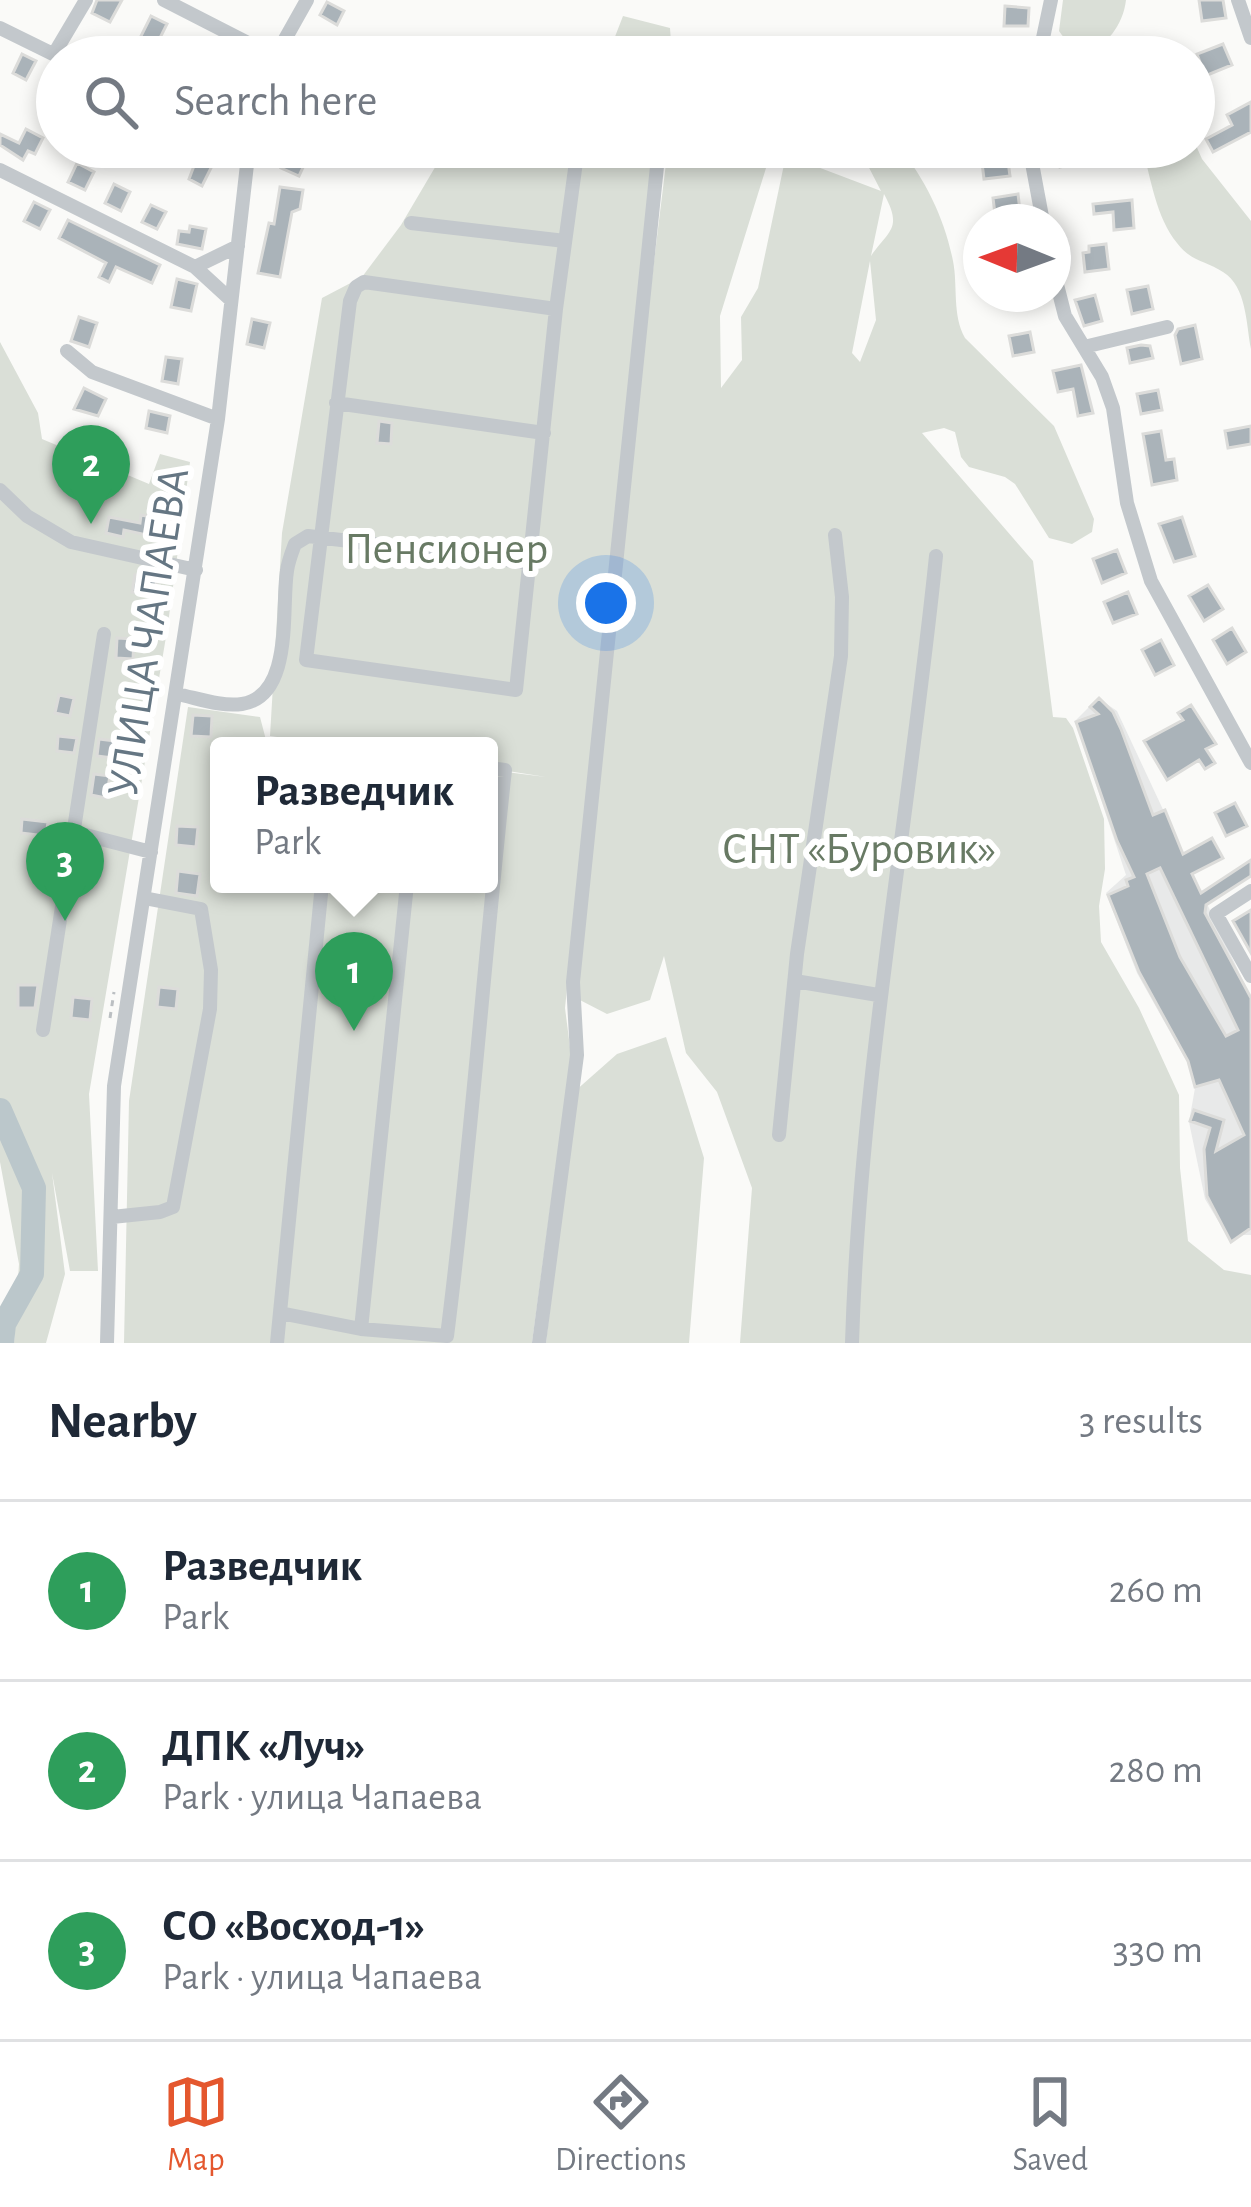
<!DOCTYPE html>
<meta charset="utf-8">
<style>
body{margin:0;font-family:"Alegreya Sans",sans-serif;background:#f2f2f3;color:#1f2937}
.compass{position:absolute;left:963px;top:204px;width:108px;height:108px;border-radius:50%;background:#fff;box-shadow:0 6px 18px #0003;rotate:271deg}
.you{position:absolute;left:606px;top:603px;width:42px;height:42px;margin:-30px;border:9px solid #fff;border-radius:50%;background:#1a73e8;box-shadow:0 0 0 18px #1a73e833}
.badge{display:grid;place-items:center;width:78px;height:78px;border-radius:50%;background:#e4572e;color:#fff;font-size:39px;font-weight:700}
.pin{position:absolute;translate:-50% -99px;filter:drop-shadow(0 3px 6px #0008)}
.pin::after{content:'';position:absolute;top:63px;width:42px;height:36px;background:inherit;clip-path:polygon(0 0,100% 0,50% 100%)}
.popup{position:absolute;left:210px;top:737px;width:288px;height:156px;box-sizing:border-box;display:grid;place-content:center;border-radius:12px;background:#fff;filter:drop-shadow(0 3px 9px #0005);font-size:39px;white-space:nowrap;color:#747a83}
.popup b{font-size:45px;color:#1f2937}
.popup::after{content:'';position:absolute;left:50%;top:100%;margin-left:-24px;border:24px solid transparent;border-top-color:#fff}
.list{margin:0;padding:0;list-style:none}
h2{display:flex;justify-content:space-between;align-items:center;height:156px;margin:0;padding:0 48px;font-size:51px}
h2 small{font-size:39px;font-weight:400;color:#747a83}
.list li{display:grid;grid-template-columns:78px 1fr auto;gap:36px;align-items:center;box-sizing:border-box;height:180px;padding:0 48px;border-top:3px solid #e0e1e3}
.list b{display:block;font-size:45px;white-space:nowrap}
.list p{margin:0;font-size:39px;white-space:nowrap;color:#747a83}
.list em{font-size:39px;font-style:normal;color:#747a83}
.icon{flex:none;width:66px;height:66px;fill:none;stroke:currentColor;stroke-width:2;stroke-linecap:round;stroke-linejoin:round}
.map{position:relative;flex:none;width:1251px;height:1343px;overflow:hidden}
.search{position:absolute;background:#fff;box-shadow:0 6px 18px #0003;left:36px;right:36px;top:36px;height:132px;display:flex;align-items:center;gap:30px;box-sizing:border-box;padding:0 42px;border-radius:66px;color:#747a83;font-size:45px}
.sheet{height:696px;background:#fff}
nav{display:flex;justify-content:space-around;align-items:center;box-sizing:border-box;height:168px;border-top:3px solid #e0e1e3;background:#fff;font-size:33px;color:#747a83}
nav a{display:grid;justify-items:center;gap:6px}
nav .on{color:#e4572e}
.map>svg:first-child{display:block}
.built{fill:#e8e9e9}
.green{fill:#dadfd7;fill-rule:evenodd}
.lines{fill:none;stroke-linecap:round;stroke-linejoin:round}
.river{stroke:#bbc7cb;stroke-width:24}
.building{fill:#aab3b9;stroke:#dcdcda;stroke-width:3;fill-rule:evenodd}
.path{stroke:#bbbfc2;stroke-width:3;stroke-dasharray:6 6;stroke-linecap:butt}
.minor{stroke:#c3c8cc;stroke-width:14}
.labels{text-anchor:middle;dominant-baseline:central;stroke-width:12;stroke-linejoin:round;paint-order:stroke}
.park-label{font-size:45px;fill:#687a64;stroke:#fff}
.street-label{font-size:45px;fill:#657683;stroke:#fff}
</style>
<div class="map">
<svg width="1251" height="1343" viewBox="0 0 1251 1343">
<rect width="100%" height="100%" fill="#fafaf8"/>
<path class="built" d="M 1098,698 L 1117,711 L 1251,998 L 1251,1235 L 1242,1235 L 1231,1242 L 1205,1199 L 1189,1122 L 1195,1088 L 1187,1062 L 1137,973 L 1106,893 L 1126,875 L 1075,721 Z"/>
<path class="green" d="M 1063,0 L 1126,0 C 1122,36 1086,71 1059,31 Z
M 623,16 L 670,28 L 672,57 L 600,57 L 611,47 Z
M 1194,141 L 1202,159 L 1251,221 L 1251,349 C 1246,324 1247,287 1223,272 C 1206,261 1190,261 1177,243 C 1156,217 1151,179 1142,147 L 1194,147 Z
M 447,147 L 510,152 L 512,147 L 653,147 L 565,1008 L 571,1055 L 532,1343 L 124,1343 L 129,1101 L 188,707 L 260,717 L 266,740 L 310,746 L 219,746 L 219,884 L 489,884 L 489,770 L 546,777 L 489,768 L 489,746 L 340,746 L 270,736 L 282,533 L 322,298 L 362,277 L 401,225 Z
M 668,147 L 770,147 L 771,152 L 720,316 L 721,388 L 742,360 L 741,317 L 758,288 L 786,155 L 881,191 L 864,158 L 864,147 L 899,147 C 926,180 945,220 953,261 C 958,286 952,315 965,338 L 1054,426 L 1094,519 L 1092,532 L 1072,544 L 1049,538 L 1015,484 L 1005,477 L 969,467 L 961,457 L 955,432 L 944,428 L 922,433 L 1033,561 L 1053,717 L 1066,718 L 1073,728 L 1104,819 L 1105,869 L 1099,906 L 1101,942 L 1139,1008 L 1179,1095 L 1180,1168 L 1188,1241 L 1224,1270 L 1251,1275 L 1251,1343 L 740,1343 L 752,1188 L 717,1092 L 686,1053 L 664,956 L 650,1000 L 607,1014 L 574,997 L 615,581 ZM 884,194 C 903,229 889,230 871,256 ZM 870,261 L 876,320 L 860,362 L 852,353 Z
M 0,342 L 38,413 L 42,439 L 149,484 L 160,454 L 190,462 L 167,631 L 89,1094 L 98,1271 L 70,1271 L 52,1173 L 65,1274 L 46,1343 L 14,1343 L 19,1264 L 0,1162 Z
M 666,1037 L 704,1158 L 689,1343 L 546,1343 L 574,1092 L 617,1054 Z"/>
<g class="lines">
<path class="river" d="M 0,1110 L 34,1188 L 32,1274 L 4,1324 L 2,1343"/>
</g>
<path class="building" d="M 97,0 L 122,0 L 110,22 L 92,13 Z
M 1199,0 L 1223,0 L 1226,18 L 1202,21 Z
M 327,2 L 344,11 L 337,25 L 320,15 Z
M 1005,6 L 1029,8 L 1028,26 L 1004,26 Z
M 151,16 L 167,24 L 157,44 L 141,36 Z
M 1223,44 L 1232,65 L 1205,76 L 1197,54 Z
M 22,54 L 36,61 L 26,80 L 13,73 Z
M 1251,102 L 1251,132 L 1213,152 L 1206,139 L 1232,125 L 1227,115 Z
M 26,129 L 43,138 L 35,154 L 28,151 L 23,160 L 0,145 L 0,134 L 19,143 Z
M 135,147 L 178,147 L 170,164 Z
M 980,147 L 1006,147 L 1010,176 L 984,179 Z
M 1063,147 L 1076,147 L 1079,163 L 1060,167 L 1057,152 Z
M 200,150 L 216,158 L 202,186 L 189,179 Z
M 288,152 L 306,161 L 299,176 L 281,168 Z
M 77,163 L 94,172 L 85,190 L 68,182 Z
M 114,184 L 130,192 L 121,211 L 105,203 Z
M 280,187 L 303,190 L 300,209 L 292,212 L 280,277 L 258,273 L 269,223 L 274,224 Z
M 1018,194 L 1020,211 L 995,214 L 993,198 Z
M 1132,200 L 1134,228 L 1114,230 L 1113,212 L 1094,214 L 1093,204 Z
M 34,202 L 50,210 L 40,229 L 24,221 Z
M 151,205 L 166,212 L 157,229 L 142,222 Z
M 68,220 L 160,265 L 152,283 L 116,267 L 109,282 L 99,277 L 106,263 L 59,238 Z
M 190,226 L 206,229 L 202,249 L 177,244 L 179,231 L 189,232 Z
M 1106,244 L 1109,269 L 1085,272 L 1083,253 L 1089,252 L 1089,246 Z
M 177,279 L 197,284 L 191,311 L 171,307 Z
M 1148,286 L 1153,309 L 1132,314 L 1127,290 Z
M 1095,295 L 1102,321 L 1084,326 L 1075,300 Z
M 79,317 L 97,323 L 89,347 L 71,341 Z
M 252,319 L 270,323 L 264,348 L 247,344 Z
M 1195,325 L 1202,359 L 1181,364 L 1175,335 L 1178,329 Z
M 1030,332 L 1034,352 L 1013,356 L 1009,336 Z
M 1141,345 L 1150,346 L 1153,358 L 1130,363 L 1127,348 Z
M 166,357 L 182,359 L 178,384 L 162,381 Z
M 1081,365 L 1093,413 L 1078,416 L 1073,389 L 1058,392 L 1053,371 Z
M 84,388 L 106,399 L 98,416 L 74,409 Z
M 1158,390 L 1162,410 L 1141,414 L 1137,394 Z
M 149,411 L 170,416 L 167,433 L 146,428 Z
M 379,421 L 392,423 L 391,444 L 377,443 Z
M 1251,426 L 1251,444 L 1228,448 L 1225,431 Z
M 1161,431 L 1166,460 L 1174,459 L 1177,480 L 1152,485 L 1143,434 Z
M 141,515 L 169,520 L 165,539 L 124,530 L 123,537 L 106,533 L 109,517 L 140,523 Z
M 1182,517 L 1195,556 L 1174,562 L 1159,524 Z
M 1117,550 L 1126,573 L 1102,583 L 1093,559 Z
M 135,575 L 157,579 L 154,596 L 132,592 Z
M 1208,585 L 1223,609 L 1204,621 L 1189,596 Z
M 1128,592 L 1137,614 L 1113,623 L 1104,602 Z
M 1232,628 L 1246,652 L 1227,664 L 1213,640 Z
M 117,638 L 134,639 L 133,659 L 116,658 Z
M 1161,640 L 1174,665 L 1155,675 L 1142,650 Z
M 59,695 L 74,698 L 70,716 L 55,713 Z
M 1099,698 L 1113,712 L 1121,729 L 1153,815 L 1165,810 L 1183,854 L 1212,838 L 1223,858 L 1192,874 L 1201,893 L 1251,860 L 1251,876 L 1206,905 L 1205,913 L 1251,998 L 1251,1228 L 1231,1242 L 1207,1196 L 1204,1149 L 1210,1128 L 1190,1121 L 1194,1110 L 1224,1120 L 1216,1151 L 1244,1135 L 1219,1080 L 1195,1087 L 1188,1061 L 1139,972 L 1108,895 L 1128,886 L 1126,880 L 1134,877 L 1117,841 L 1076,722 L 1098,714 L 1090,707 ZM 1160,868 L 1238,1030 L 1226,1036 L 1180,957 L 1147,874 Z
M 1191,705 L 1216,744 L 1206,749 L 1215,763 L 1205,769 L 1199,760 L 1167,780 L 1144,741 L 1183,720 L 1178,713 Z
M 193,715 L 212,716 L 211,737 L 191,736 Z
M 58,736 L 77,738 L 74,753 L 57,751 Z
M 99,739 L 115,741 L 113,758 L 97,756 Z
M 94,774 L 110,776 L 106,798 L 91,795 Z
M 1235,803 L 1247,826 L 1226,836 L 1215,813 Z
M 22,819 L 48,822 L 46,836 L 21,833 Z
M 177,826 L 198,827 L 196,847 L 176,845 Z
M 178,871 L 200,874 L 197,896 L 176,893 Z
M 1251,910 L 1251,953 L 1233,921 Z
M 18,985 L 38,985 L 35,1008 L 18,1008 Z
M 159,987 L 178,989 L 176,1009 L 157,1007 Z
M 73,997 L 92,999 L 90,1020 L 71,1018 Z"/>
<g class="lines">
<path class="path" d="M 110,1018 L 114,992"/>
<path class="minor" d="M 164,0 L 275,57
M 1238,0 L 1251,38
M 0,28 L 59,57
M 54,54 L 86,0
M 275,57 L 307,0
M 1039,57 L 1051,0
M 222,147 L 247,161
M 1029,147 L 1043,222
M 0,170 L 195,267 L 231,300
M 411,223 L 565,241
M 195,267 L 238,246
M 1053,269 L 1065,316 L 1102,377 L 1113,408 L 1127,503 L 1151,581 L 1251,763
M 556,309 L 364,282 L 356,287 L 350,301 L 306,660 L 516,690 L 556,309 L 578,147
M 1084,347 L 1167,327
M 67,351 L 92,372 L 218,419
M 336,403 L 544,433
M 0,490 L 27,516 L 71,542 L 196,570
M 177,694 C 197,698 221,707 242,704 C 294,696 281,607 287,571 C 288,562 292,552 295,544 L 308,536 L 530,563
M 74,832 L 151,852
M 1251,891 L 1216,914 L 1251,976
M 795,981 L 878,995
M 43,1030 L 104,634
M 779,1135 L 797,954 L 841,656 L 842,597 L 835,535
M 112,1217 L 160,1212 L 173,1207 L 210,1009 L 211,970 L 201,909 L 144,898
M 280,1313 L 361,1329 L 447,1336 C 471,1148 484,959 505,770 L 489,768
M 361,1329 L 407,884
M 107,1343 L 114,1086 L 218,419 L 249,147
M 277,1343 L 322,884
M 539,1343 L 577,1055 L 573,982 L 659,147
M 852,1343 C 860,1079 909,819 936,556"/>
</g>
<g class="labels">
<g class="park-label">
<text x="446" y="549">Пенсионер</text>
<text x="859" y="849">СНТ «Буровик»</text>
</g>
<g class="street-label">
<text transform="translate(149 632) rotate(-81)">УЛИЦА ЧАПАЕВА</text>
</g>
</g>
</svg>
<svg class="compass" viewBox="-18 -18 36 36"><path d="M0-13l5 13h-10z" fill="#e53935"/><path d="M0 13l5-13h-10z" fill="#747a83"/></svg>
<div class="you"></div>
<div class="pin badge" style="left:354px;top:1031px;background:#2e9e5b">1</div>
<div class="popup"><b>Разведчик</b>Park</div>
<div class="pin badge" style="left:91px;top:524px;background:#2e9e5b">2</div>
<div class="pin badge" style="left:65px;top:921px;background:#2e9e5b">3</div>
<div class="search"><svg class="icon" aria-label="search" viewBox="0 0 24 24"><circle cx="10" cy="10" r="6"/><path d="M15 15l6 6"/></svg>Search here</div>
</div>
<section class="sheet">
<h2>Nearby<small>3 results</small></h2>
<ul class="list">
<li><span class="badge" style="background:#2e9e5b">1</span><div><b>Разведчик</b><p>Park</p></div><em>260 m</em></li>
<li><span class="badge" style="background:#2e9e5b">2</span><div><b>ДПК «Луч»</b><p>Park · улица Чапаева</p></div><em>280 m</em></li>
<li><span class="badge" style="background:#2e9e5b">3</span><div><b>СО «Восход-1»</b><p>Park · улица Чапаева</p></div><em>330 m</em></li>
</ul>
</section>
<nav>
<a class="on"><svg class="icon" aria-label="map" viewBox="0 0 24 24"><path d="M3 6l6-2 6 2 6-2v14l-6 2-6-2-6 2zM9 4v14M15 6v14"/></svg>Map</a>
<a><svg class="icon" aria-label="directions" viewBox="0 0 24 24"><path d="M12 3l9 9-9 9-9-9zM9 14v-3h6M13 9l2 2-2 2"/></svg>Directions</a>
<a><svg class="icon" aria-label="saved" viewBox="0 0 24 24"><path d="M7 4h10v16l-5-4-5 4z"/></svg>Saved</a>
</nav>
